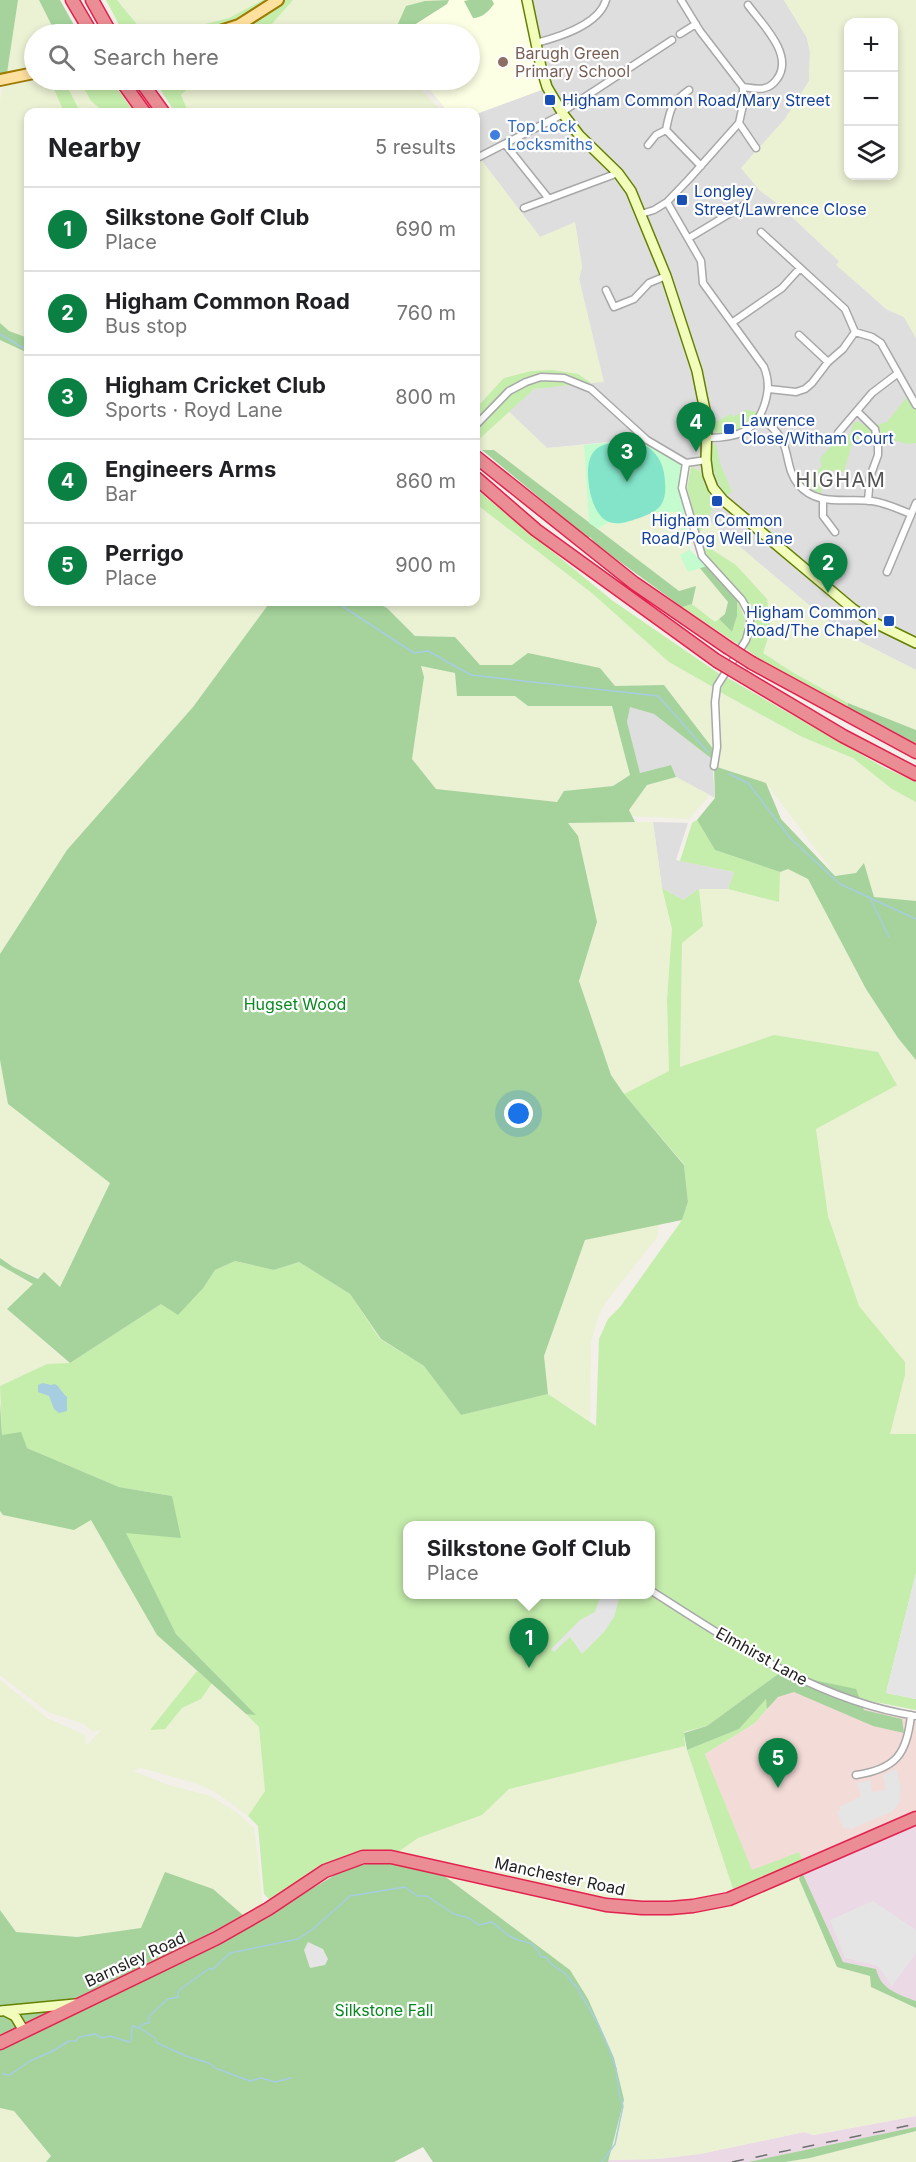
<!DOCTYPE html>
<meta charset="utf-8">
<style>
body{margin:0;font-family:Inter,sans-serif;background:#f2f2f2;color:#202124}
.controls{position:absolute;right:18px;top:18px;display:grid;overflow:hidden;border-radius:12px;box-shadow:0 3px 9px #0003}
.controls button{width:54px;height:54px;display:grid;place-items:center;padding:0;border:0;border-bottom:2px solid #e0e0e0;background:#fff;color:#202124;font:30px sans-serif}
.you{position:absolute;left:519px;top:1114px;width:21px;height:21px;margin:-15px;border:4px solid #fff;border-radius:50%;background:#1a73e8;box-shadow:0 0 0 9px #1a73e833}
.badge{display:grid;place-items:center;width:39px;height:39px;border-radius:50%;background:#0b8043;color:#fff;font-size:20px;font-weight:700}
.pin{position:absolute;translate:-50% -50px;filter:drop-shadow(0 2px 3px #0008)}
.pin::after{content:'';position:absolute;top:32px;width:21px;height:18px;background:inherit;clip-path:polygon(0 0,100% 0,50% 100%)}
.popup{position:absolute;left:403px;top:1521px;width:252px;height:78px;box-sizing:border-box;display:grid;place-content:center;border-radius:12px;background:#fff;filter:drop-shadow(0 2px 4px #0005);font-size:20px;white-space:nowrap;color:#757577}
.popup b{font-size:22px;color:#202124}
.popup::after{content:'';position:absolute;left:50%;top:100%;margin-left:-12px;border:12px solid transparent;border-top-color:#fff}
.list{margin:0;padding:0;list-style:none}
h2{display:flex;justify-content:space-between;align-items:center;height:78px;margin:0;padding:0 24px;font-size:26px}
h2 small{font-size:20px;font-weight:400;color:#757577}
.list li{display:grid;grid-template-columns:39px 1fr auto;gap:18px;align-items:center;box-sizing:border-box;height:84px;padding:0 24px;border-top:2px solid #e0e0e0}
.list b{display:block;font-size:22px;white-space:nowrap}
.list p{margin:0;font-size:20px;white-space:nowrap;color:#757577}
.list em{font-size:20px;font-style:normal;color:#757577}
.icon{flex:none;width:33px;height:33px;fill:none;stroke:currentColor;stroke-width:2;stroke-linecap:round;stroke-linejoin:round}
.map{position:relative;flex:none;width:916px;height:2162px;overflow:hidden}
.search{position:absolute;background:#fff;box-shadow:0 3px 9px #0003;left:24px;top:24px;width:456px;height:66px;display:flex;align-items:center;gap:15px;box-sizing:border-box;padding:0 21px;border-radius:33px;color:#757577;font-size:22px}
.panel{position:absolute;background:#fff;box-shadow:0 3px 9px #0003;left:24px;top:108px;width:456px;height:498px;border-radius:12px}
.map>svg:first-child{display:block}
.residential{fill:#dfdede}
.commercial{fill:#f3dbd7}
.industrial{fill:#ebd9e6}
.education{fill:#fcffe3}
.farmland{fill:#ebf1d3;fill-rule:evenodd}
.grass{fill:#c5edac;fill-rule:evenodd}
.forest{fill:#a5d39b;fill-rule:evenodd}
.park{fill:#c4fccf}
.pitch{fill:#83e4c9}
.parking{fill:#e5e5e5}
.water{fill:#a7cde1}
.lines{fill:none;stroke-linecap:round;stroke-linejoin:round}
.stream{stroke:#a7cde1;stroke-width:1.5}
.street-casing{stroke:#a8a8a8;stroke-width:9}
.secondary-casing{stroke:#648000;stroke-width:12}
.primary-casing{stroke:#9e7c00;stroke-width:14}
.highway-casing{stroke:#e3214e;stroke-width:15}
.street{stroke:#fff;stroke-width:6}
.secondary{stroke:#f2fcbb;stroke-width:9}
.primary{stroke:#ffe19f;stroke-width:10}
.highway{stroke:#eb8d94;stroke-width:12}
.rail{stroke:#6f6f6f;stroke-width:1.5;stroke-dasharray:12 12;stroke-linecap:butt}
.highway-bridge-casing{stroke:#e3214e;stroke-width:15;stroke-linecap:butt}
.highway-bridge{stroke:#eb8d94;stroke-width:12}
.education-dot{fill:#8d6e63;stroke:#fff;stroke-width:2}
.transit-dot{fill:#1a4fb4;stroke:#fff;stroke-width:2}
.shop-dot{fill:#3f7fe0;stroke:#fff;stroke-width:2}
.labels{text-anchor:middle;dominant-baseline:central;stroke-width:4.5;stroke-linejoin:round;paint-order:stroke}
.education-label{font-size:16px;fill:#785e54;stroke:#fff;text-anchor:start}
.transit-label{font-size:16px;fill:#164399;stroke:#fff;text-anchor:start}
.shop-label{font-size:16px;fill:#366cbe;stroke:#fff;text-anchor:start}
.park-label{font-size:16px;fill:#078820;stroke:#fff}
.street-label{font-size:16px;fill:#212121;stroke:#fff}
.quarter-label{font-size:20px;letter-spacing:1.5px;fill:#545454;stroke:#fff}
</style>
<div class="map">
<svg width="916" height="2162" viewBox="0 0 916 2162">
<rect width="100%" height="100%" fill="#f2f0e8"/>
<path class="residential" d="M 523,0 L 784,0 L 807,38 L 810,52 L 809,81 L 785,119 L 741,168 L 761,191 L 777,203 L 839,261 L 837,265 L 886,309 L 904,317 L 916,338 L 916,670 L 841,632 L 708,520 L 715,502 L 705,486 L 700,471 L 657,445 L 640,439 L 547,448 L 508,411 L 534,389 L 603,381 L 579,279 L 582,267 L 575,223 L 540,237 L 476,153 L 476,114 L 544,89 Z
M 630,706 L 654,714 L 712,759 L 715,798 L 676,777 L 671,765 L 640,773 L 627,722 Z
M 653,822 L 688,823 L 676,860 L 734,872 L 728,889 L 700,889 L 683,900 L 662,888 Z"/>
<path class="commercial" d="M 794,1692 L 916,1721 L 916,1813 L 803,1861 L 799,1852 L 752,1871 L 705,1754 L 755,1723 L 778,1697 Z"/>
<path class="industrial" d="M 916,1826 L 916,2001 L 890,1991 L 879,1981 L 875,1969 L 843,1962 L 802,1872 L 905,1828 Z
M 916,2116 L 916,2127 L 898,2132 L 748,2162 L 608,2162 L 608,2160 L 657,2159 L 700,2154 L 804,2132 L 814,2135 Z"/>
<path class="education" d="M 449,0 L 522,0 L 544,89 L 476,114 L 448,112 L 422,80 L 470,80 L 470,34 L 400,34 L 447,4 Z"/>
<path class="farmland" d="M 18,0 L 39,0 L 56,34 L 34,34 L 34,67 L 7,73 Z
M 118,0 L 263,0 L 229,18 L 169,33 L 155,34 L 145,34 Z
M 293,0 L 449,0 L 425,1 L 407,6 L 397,26 L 387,34 L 263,34 Z
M 784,0 L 916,0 L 916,338 L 904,317 L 887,309 L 836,265 L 839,261 L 777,203 L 760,191 L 741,168 L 785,119 L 809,81 L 810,52 L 807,38 ZM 848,22 L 894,22 L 894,176 L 848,176 Z
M 38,80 L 50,80 L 64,112 L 28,112 L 28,338 L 9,331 L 0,323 L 0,101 L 3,86 Z
M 64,80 L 79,80 L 91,101 L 104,112 L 80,112 Z
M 197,80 L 412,80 L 442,112 L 188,112 L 181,95 Z
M 476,153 L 540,237 L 575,222 L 582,267 L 579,279 L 604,382 L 591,383 L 578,374 L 483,398 L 476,408 Z
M 0,340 L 28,353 L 28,602 L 268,602 L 269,605 L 193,707 L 67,850 L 0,954 Z
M 508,411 L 547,448 L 584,445 L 589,523 L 494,450 L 482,450 L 476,446 L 476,442 Z
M 476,505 L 593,594 L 669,662 L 713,687 L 714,750 L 664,685 L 615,686 L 600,668 L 480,665 L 455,637 L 415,636 L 387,608 L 374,602 L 476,602 Z
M 654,512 L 676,512 L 690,550 L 688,572 L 699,567 L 728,602 L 725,615 L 715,622 L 692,604 L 695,586 L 679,591 L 598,529 L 609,522 L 621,524 Z
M 708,520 L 841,632 L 916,670 L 916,730 L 848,703 L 792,672 L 762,653 L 771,629 L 737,565 L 711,549 L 700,531 Z
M 420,666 L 455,673 L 457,696 L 515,696 L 528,706 L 612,706 L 630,775 L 613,786 L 564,791 L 557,802 L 436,789 L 412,759 L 424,677 Z
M 720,692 L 801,737 L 853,758 L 892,789 L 916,802 L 916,901 L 874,897 L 864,863 L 856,873 L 836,876 L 766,783 L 718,767 L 721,747 Z
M 676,777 L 710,795 L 689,819 L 632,816 L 629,810 L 647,785 Z
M 653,822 L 662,888 L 672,929 L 667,1000 L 669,1071 L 624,1094 L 611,1075 L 579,981 L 597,922 L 568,823 Z
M 788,869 L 808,879 L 866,989 L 898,1038 L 916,1060 L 916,1434 L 890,1434 L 905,1376 L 905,1362 L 859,1306 L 828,1216 L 816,1129 L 896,1085 L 680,1068 L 682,942 L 703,925 L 699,889 L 728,889 L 778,902 L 780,872 Z
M 0,1060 L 8,1104 L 110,1183 L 60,1287 L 13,1267 L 0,1258 Z
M 659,1224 L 657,1237 L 605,1303 L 598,1317 L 591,1343 L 590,1421 L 548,1394 L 544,1356 L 585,1240 Z
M 0,1265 L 33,1284 L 8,1310 L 70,1364 L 47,1364 L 0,1386 Z
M 0,1511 L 3,1515 L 91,1519 L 157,1635 L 197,1671 L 151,1729 L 165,1729 L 182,1708 L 201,1699 L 212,1683 L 259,1727 L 265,1791 L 248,1816 L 217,1793 L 198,1784 L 141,1768 L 133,1771 L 165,1784 L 210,1796 L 236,1812 L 254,1828 L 263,1904 L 244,1916 L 213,1889 L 141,1928 L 77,1937 L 16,1932 L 0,1910 L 0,1680 L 47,1718 L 85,1735 L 86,1746 L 102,1729 L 93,1732 L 84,1724 L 48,1712 L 0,1675 Z
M 685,1746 L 733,1889 L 698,1899 L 648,1903 L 593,1895 L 398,1852 L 418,1838 L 482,1815 L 509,1789 Z
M 440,1872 L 664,1912 L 802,1872 L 837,1967 L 871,1976 L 871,1987 L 916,2008 L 916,2116 L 813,2135 L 804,2132 L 700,2154 L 657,2159 L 608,2160 L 624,2099 Z
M 0,2108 L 13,2110 L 51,2157 L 46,2162 L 0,2162 Z
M 916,2131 L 916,2162 L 785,2162 L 810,2158 Z"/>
<path class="grass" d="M 106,0 L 117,0 L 145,34 L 124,34 Z
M 263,0 L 274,0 L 226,25 L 194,34 L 155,34 L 169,33 L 229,18 Z
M 285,0 L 293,0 L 263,34 L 225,34 L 233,32 Z
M 50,80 L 64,80 L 80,112 L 64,112 Z
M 79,80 L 111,80 L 134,112 L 104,112 L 91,101 Z
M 154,80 L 197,80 L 181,95 L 188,112 L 175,112 Z
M 552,370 L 578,374 L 591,383 L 534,389 L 476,442 L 476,408 L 504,378 L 531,371 Z
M 908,396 L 916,410 L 916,443 L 908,444 L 882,437 L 877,425 L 887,422 Z
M 746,410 L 758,412 C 747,425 732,438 715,432 L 712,424 L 731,414 L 733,417 Z
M 857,421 L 869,428 L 873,437 L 853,440 L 844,472 L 822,470 L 821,494 L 802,483 L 822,466 L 820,459 L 838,437 L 843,441 L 851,432 L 853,424 Z
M 716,444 L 720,463 L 732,492 L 726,495 C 716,480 710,465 712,446 Z
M 691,466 L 700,471 L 705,486 L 715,502 L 708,520 L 700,532 L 711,549 L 736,565 L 767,599 L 771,629 L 763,653 L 792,672 L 848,703 L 847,709 L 758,658 L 746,649 L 753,631 L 753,616 L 745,599 L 704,555 L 687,488 Z
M 476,489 L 613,601 L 721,675 L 713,687 L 669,662 L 593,594 L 476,504 Z
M 737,599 L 745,619 L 742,647 L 682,607 L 692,604 L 715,622 L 719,619 L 732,632 L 737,616 Z
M 726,677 L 883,767 L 916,782 L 916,802 L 892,789 L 853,758 L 802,737 L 720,692 Z
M 697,820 L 715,850 L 780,872 L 779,902 L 728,889 L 734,872 L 680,861 L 692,823 Z
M 662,888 L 683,900 L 699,889 L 703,926 L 682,943 L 680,1067 L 774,1035 L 878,1052 L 897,1085 L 816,1129 L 828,1216 L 859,1306 L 905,1362 L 905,1375 L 890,1434 L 916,1434 L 916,1573 L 886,1693 L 916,1699 L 916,1710 L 860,1699 L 785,1669 L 707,1726 L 684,1732 L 685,1746 L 509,1789 L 482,1815 L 418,1838 L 398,1852 L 382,1850 L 363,1853 L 273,1903 L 264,1894 L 258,1826 L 248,1816 L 265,1791 L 259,1727 L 246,1714 L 255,1714 L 176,1634 L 125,1533 L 172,1496 L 119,1487 L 27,1448 L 2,1435 L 0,1386 L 47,1364 L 70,1363 L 161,1304 L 204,1287 L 215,1270 L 235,1261 L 274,1270 L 299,1262 L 350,1294 L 380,1339 L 424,1366 L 461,1415 L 548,1394 L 596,1426 L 599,1339 L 608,1319 L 620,1307 L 682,1220 L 688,1202 L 684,1164 L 624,1094 L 669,1071 L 667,1000 L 672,929 ZM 408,1526 L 650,1526 L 650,1594 L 408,1594 Z
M 197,1671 L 212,1683 L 201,1699 L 182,1708 L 165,1729 L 150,1730 Z
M 767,1698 L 767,1709 L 755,1723 L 705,1754 L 752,1870 L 799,1852 L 803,1861 L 733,1889 L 687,1750 L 739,1729 Z"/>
<path class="forest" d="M 0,0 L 18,0 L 7,73 L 0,75 Z
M 39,0 L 60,0 L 79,34 L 56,34 Z
M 449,0 L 447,4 L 400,34 L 387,34 L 397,26 L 406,6 L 425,1 Z
M 469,0 L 492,0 L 494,4 C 489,11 482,18 473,18 L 464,1 Z
M 0,323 L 9,331 L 28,338 L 28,353 L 0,340 Z
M 482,450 L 494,450 L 679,591 L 696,586 L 692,604 L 682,607 L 597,545 L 590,537 L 588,538 Z
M 707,566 L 737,599 L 737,616 L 732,632 L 719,619 L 725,614 L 728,602 L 699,567 Z
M 268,602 L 374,602 L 387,608 L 415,636 L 455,637 L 480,665 L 512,665 L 528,653 L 600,668 L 615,686 L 664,685 L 714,750 L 712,759 L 654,714 L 630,707 L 627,722 L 640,773 L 671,765 L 676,777 L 647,785 L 629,810 L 635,822 L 568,823 L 578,836 L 597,922 L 579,981 L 611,1075 L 624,1094 L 684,1165 L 688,1202 L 682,1220 L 585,1240 L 544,1356 L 548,1394 L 461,1415 L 424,1366 L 381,1339 L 350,1294 L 299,1262 L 274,1270 L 235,1261 L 215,1270 L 204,1287 L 178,1315 L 161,1304 L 70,1363 L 7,1309 L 33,1284 L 0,1265 L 0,1258 L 13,1267 L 38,1279 L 44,1272 L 60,1287 L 110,1183 L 8,1104 L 0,1060 L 0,954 L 67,850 L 193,707 L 268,605 ZM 421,666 L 455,673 L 457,696 L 515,696 L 528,706 L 612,706 L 630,775 L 613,786 L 564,791 L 557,802 L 436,789 L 412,759 L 424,677 Z
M 848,703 L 916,730 L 916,744 L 847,709 Z
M 714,766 L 766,783 L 781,819 L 835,876 L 856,873 L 864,863 L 874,897 L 916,901 L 916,1060 L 898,1038 L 866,989 L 808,879 L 788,869 L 780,872 L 715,850 L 697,820 L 715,798 Z
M 0,1403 L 2,1435 L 21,1432 L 27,1448 L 119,1487 L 172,1496 L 181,1538 L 126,1533 L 176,1634 L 256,1715 L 246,1714 L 157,1635 L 91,1520 L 74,1530 L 3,1515 L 0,1511 Z
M 785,1669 L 804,1678 L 856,1689 L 864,1710 L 902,1719 L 904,1733 L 873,1726 L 794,1692 L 778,1697 L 767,1709 L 766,1699 L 739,1729 L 687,1750 L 684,1733 L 707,1726 Z
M 377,1861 L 439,1872 L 570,1970 L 588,1999 L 614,2058 L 624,2100 L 608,2162 L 433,2162 L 423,2147 L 394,2162 L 46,2162 L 51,2156 L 14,2111 L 0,2108 L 0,2050 L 8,2045 L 217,1946 L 343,1870 Z
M 165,1872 L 213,1889 L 244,1916 C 187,1952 123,1979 62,2008 C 42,2018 19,2025 0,2038 L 0,1910 L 16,1932 L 77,1937 L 141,1928 Z
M 802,1872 L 843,1962 L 876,1969 C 881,1990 898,1994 916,2001 L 916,2008 L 871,1987 L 870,1976 L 837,1967 L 799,1879 Z
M 916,2127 L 916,2131 L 810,2158 L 785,2162 L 748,2162 Z"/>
<path class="park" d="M 640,439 L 683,466 L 680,488 L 690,550 L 707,566 L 688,572 L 680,555 L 689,550 L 676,512 L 654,512 L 621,524 L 609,522 L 598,529 L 589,523 L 584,445 Z"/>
<path class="pitch" d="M 635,441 C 655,447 665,463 665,483 C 666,490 665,499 661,505 C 656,512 649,514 642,517 C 622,524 606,530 595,507 C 590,496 589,487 588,476 C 587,441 608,443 635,441 Z"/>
<path class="parking" d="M 916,1573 L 916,1699 L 886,1693 Z
M 605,1594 L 620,1595 L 614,1617 L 604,1632 L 582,1654 L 570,1637 L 554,1652 L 551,1649 L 580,1620 L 595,1612 L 599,1600 Z
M 896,1769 L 901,1786 L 900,1801 L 893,1811 L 849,1830 L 849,1827 L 843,1829 L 837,1811 L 841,1810 L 839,1807 L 861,1796 L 857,1783 L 871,1780 L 872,1792 L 886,1790 L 883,1775 Z
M 873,1901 L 916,1930 L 916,1953 L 892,1986 L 878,1966 L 845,1958 L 830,1920 Z
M 308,1942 L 323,1949 L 328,1959 L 325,1965 L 310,1968 L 304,1950 Z"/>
<path class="water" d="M 43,1383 L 51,1385 L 55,1384 C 60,1387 62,1393 67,1397 L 67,1411 L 59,1413 L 54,1409 L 49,1396 L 38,1392 L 38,1385 Z"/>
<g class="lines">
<path class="stream" d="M 0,334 L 28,351
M 340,602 L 342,606 L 414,653 L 428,651 L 471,675 L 658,696 L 708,752
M 729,774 L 748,783 L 791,839 L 840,884 L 916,919
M 871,900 L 889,937
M 140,2028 L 155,2038 L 157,2043 L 186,2056 L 209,2063 L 215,2068 L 250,2081 L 261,2078 L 275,2082 L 291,2078
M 3,2074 L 10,2075 L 30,2061 L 53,2051 L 69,2041 L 76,2041 L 79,2037 L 95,2034 L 102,2038 L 110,2036 L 129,2042 L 131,2041 L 132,2027 L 134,2026 L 138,2028 L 143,2024 L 149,2023 L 149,2016 L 168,1999 L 178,1997 L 178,1991 L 210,1968 L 212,1970 L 230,1953 L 298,1939 L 313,1929 L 350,1896 L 405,1887 L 417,1896 L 427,1896 L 454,1914 L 469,1918 L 479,1925 L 491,1922 C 499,1926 504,1933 511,1937 C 525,1945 533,1937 541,1957 L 546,1957 C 552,1969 564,1969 569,1978 C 571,1981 573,1984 576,1986 L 597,2022 L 610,2051 L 616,2069 L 619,2093 L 623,2106 L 615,2144 L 602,2162"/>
<g class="street-casing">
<path id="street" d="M 680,34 L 696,24
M 536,43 C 559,37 599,25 606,0
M 743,87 C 757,89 768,92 777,79 C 795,55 761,23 748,5
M 562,112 L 672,40
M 739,123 L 756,148
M 666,130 L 701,166
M 505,144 L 549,199
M 648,145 L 656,135 L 666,130 C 670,109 671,103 689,90
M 479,157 L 563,114
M 667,202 L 701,261 L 703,283 L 764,367 C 769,380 769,389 765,403 C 756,433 736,438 707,438
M 524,208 L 618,173
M 641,214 L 654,210 L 667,202 L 689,179 L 739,123 L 743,105 L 743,87 L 700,31 L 681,0
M 761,232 L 845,309 L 855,332 L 843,349 L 828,362 L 812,383 L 805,389 L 796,392 L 769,389
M 689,238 L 744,205
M 606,290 L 614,307 L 634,299 L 649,283 L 666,276
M 733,322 L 782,288 L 800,268
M 855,332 L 872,337 L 881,343 L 916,405
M 799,335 L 828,362
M 857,411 L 875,429 L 878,444 L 878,455 L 870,477 L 868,501
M 761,416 C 769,425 780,433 784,445 C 789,458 788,472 798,484 C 817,507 845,498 872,501 C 886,503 898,509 911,514
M 476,425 L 509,391 L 526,382 L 541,377 L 564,378 L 591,389 L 647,440 L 686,463
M 838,433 L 872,393 L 897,374
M 706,460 L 686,463 L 682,488 L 702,556 L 742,600 L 750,615 L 750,625 L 746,640 L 717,686 L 715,702 L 717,747 L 714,766
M 823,500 L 823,516 L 835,532
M 887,572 L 916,503
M 650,1590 C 733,1643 818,1701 916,1716
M 856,1775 C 896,1769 907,1754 911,1715"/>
</g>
<g class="secondary-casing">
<path id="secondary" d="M 527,0 L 541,67 L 547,87 L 563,114 L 579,135 L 618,173 L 631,191 L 666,276 L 697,371 L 702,396 L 707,419 L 706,460 L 708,475 L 713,488 L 723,500 L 853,609 L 871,621 L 916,643
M 0,2011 L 75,2004
M 7,2012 L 15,2016 L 24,2031"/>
</g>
<g class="primary-casing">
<path id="primary" d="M 211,34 L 239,25 L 278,0
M 0,80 L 34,73"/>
</g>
<g class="highway-casing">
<path id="highway" d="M 72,0 L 92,34
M 92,0 L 111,34
M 121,80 L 144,112
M 140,80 L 163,112
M 476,457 L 634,583 L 727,647
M 476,478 L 536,530 L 717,661
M 752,663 L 916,752
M 744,677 L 843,736 L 916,774
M 0,2043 L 217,1938 L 268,1909 L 325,1871 L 363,1857 L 391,1857 L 606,1905 L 642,1908 L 670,1908 L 693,1906 L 729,1899 L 916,1818"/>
</g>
<use href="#street" class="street"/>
<use href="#secondary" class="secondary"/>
<use href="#primary" class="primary"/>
<use href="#highway" class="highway"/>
<path class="rail" d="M 732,2162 L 916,2124"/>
<g class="highway-bridge-casing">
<path id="highway-bridge" d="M 727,647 L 752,663
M 717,661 L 744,677"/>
</g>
<use href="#highway-bridge" class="highway-bridge"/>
</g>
<circle class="education-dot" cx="503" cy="62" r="6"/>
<g class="transit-dot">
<rect x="544" y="94" width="12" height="12" rx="3"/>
<rect x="676" y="194" width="12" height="12" rx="3"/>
<rect x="723" y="423" width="12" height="12" rx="3"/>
<rect x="711" y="495" width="12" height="12" rx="3"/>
<rect x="883" y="615" width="12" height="12" rx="3"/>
</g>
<circle class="shop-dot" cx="495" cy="135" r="6"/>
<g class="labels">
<g class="education-label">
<text x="515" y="53">Barugh Green<tspan x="515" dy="18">Primary School</tspan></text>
</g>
<g class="transit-label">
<text x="562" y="100">Higham Common Road/Mary Street</text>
<text x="694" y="191">Longley<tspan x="694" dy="18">Street/Lawrence Close</tspan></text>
<text x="741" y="420">Lawrence<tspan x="741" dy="18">Close/Witham Court</tspan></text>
<text x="717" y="520" text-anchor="middle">Higham Common<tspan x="717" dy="18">Road/Pog Well Lane</tspan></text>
<text x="877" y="612" text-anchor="end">Higham Common<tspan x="877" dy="18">Road/The Chapel</tspan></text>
</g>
<g class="shop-label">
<text x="507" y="126">Top Lock<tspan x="507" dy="18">Locksmiths</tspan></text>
</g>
<g class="park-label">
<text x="295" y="1004">Hugset Wood</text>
<text x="384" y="2010">Silkstone Fall</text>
</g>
<g class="street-label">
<text transform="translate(762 1656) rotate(29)">Elmhirst Lane</text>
<text transform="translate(560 1876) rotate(12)">Manchester Road</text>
<text transform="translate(135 1959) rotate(-25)">Barnsley Road</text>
</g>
<g class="quarter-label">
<text x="841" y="480">HIGHAM</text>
</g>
</g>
</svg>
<div class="controls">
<button>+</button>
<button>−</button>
<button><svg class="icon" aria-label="layers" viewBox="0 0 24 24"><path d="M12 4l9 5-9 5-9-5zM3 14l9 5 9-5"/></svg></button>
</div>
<div class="you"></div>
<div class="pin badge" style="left:529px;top:1668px">1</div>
<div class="popup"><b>Silkstone Golf Club</b>Place</div>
<div class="pin badge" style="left:828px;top:593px">2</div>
<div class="pin badge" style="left:627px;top:482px">3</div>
<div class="pin badge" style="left:696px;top:452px">4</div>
<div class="pin badge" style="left:778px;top:1788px">5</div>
<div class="search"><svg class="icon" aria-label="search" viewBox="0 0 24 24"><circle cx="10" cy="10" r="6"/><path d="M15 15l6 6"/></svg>Search here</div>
<section class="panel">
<h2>Nearby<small>5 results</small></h2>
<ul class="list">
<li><span class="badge">1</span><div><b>Silkstone Golf Club</b><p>Place</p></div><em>690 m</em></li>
<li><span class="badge">2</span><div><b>Higham Common Road</b><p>Bus stop</p></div><em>760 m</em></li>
<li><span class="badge">3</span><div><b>Higham Cricket Club</b><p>Sports · Royd Lane</p></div><em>800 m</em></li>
<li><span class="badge">4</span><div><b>Engineers Arms</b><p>Bar</p></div><em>860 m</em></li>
<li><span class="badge">5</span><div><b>Perrigo</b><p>Place</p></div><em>900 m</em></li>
</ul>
</section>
</div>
